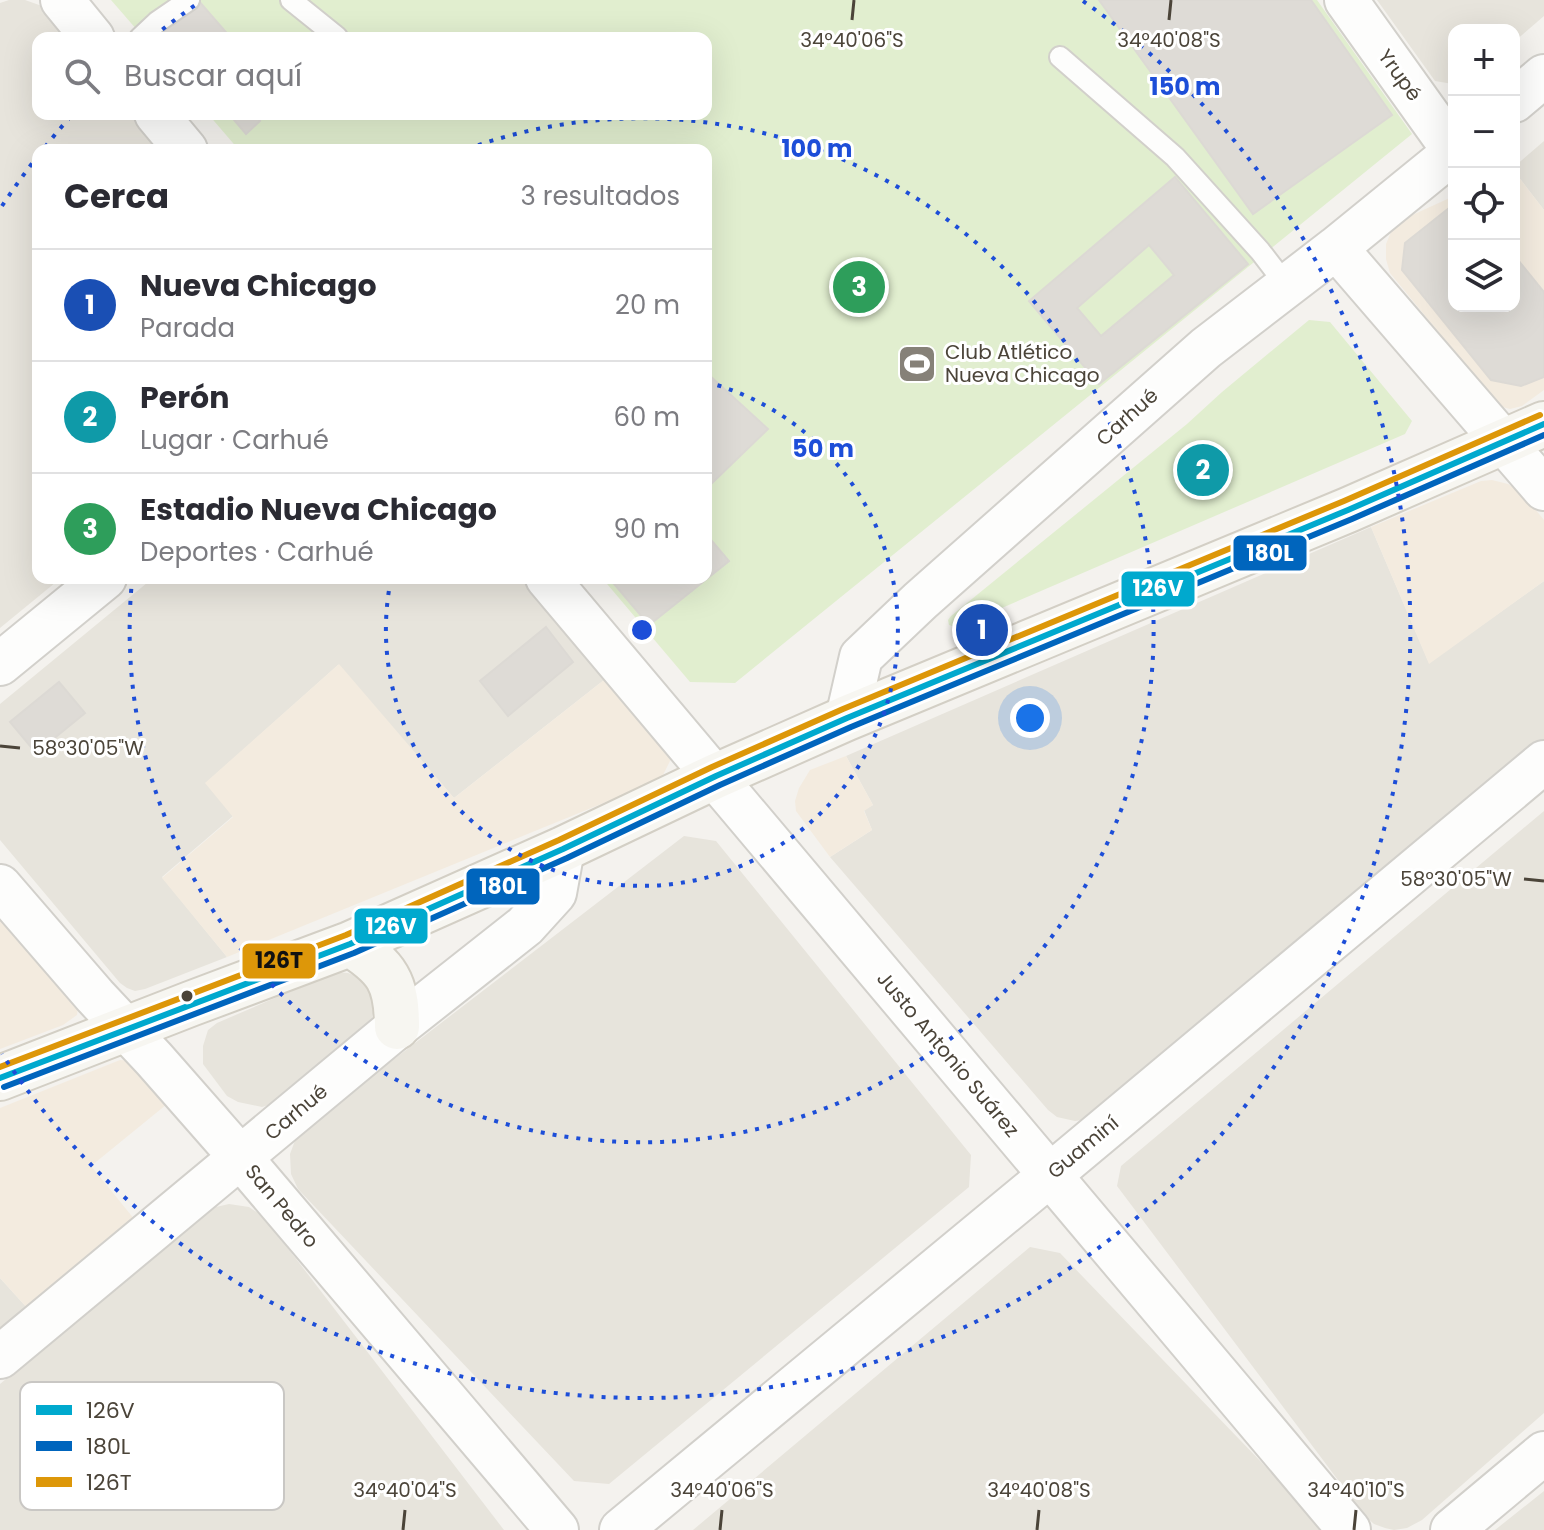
<!DOCTYPE html>
<html lang="es">
<meta charset="utf-8">
<style>
body{margin:0;font-family:Poppins,sans-serif;background:#f7f7f7;color:#2b2b33}
.controls{position:absolute;right:24px;top:24px;display:grid;overflow:hidden;border-radius:16px;box-shadow:0 8px 32px #0002}
.controls button{width:72px;height:72px;display:grid;place-items:center;padding:0;border:0;border-bottom:2px solid #e1e1e2;background:#fff;color:#2b2b33;font:40px sans-serif}
.you{position:absolute;left:1030px;top:718px;width:28px;height:28px;margin:-20px;border:6px solid #fff;border-radius:50%;background:#1a73e8;box-shadow:0 0 0 12px #1a73e833}
.badge{display:grid;place-items:center;width:52px;height:52px;border-radius:50%;background:#868178;color:#fff;font-size:26px;font-weight:700}
.pin{position:absolute;translate:-50% -50%;border:4px solid #fff;box-shadow:0 2px 8px #0006}
.list{margin:0;padding:0;list-style:none}
h2{display:flex;justify-content:space-between;align-items:center;height:104px;margin:0;padding:0 32px;font-size:34px}
h2 small{font-size:26px;font-weight:400;color:#7c7c81}
.list li{display:grid;grid-template-columns:52px 1fr auto;gap:24px;align-items:center;box-sizing:border-box;height:112px;padding:0 32px;border-top:2px solid #e1e1e2}
.list b{display:block;font-size:30px;white-space:nowrap}
.list p{margin:0;font-size:26px;white-space:nowrap;color:#7c7c81}
.list em{font-size:26px;font-style:normal;color:#7c7c81}
.icon{flex:none;width:44px;height:44px;fill:none;stroke:currentColor;stroke-width:2;stroke-linecap:round;stroke-linejoin:round}
.map{position:relative;flex:none;width:1544px;height:1530px;overflow:hidden}
.search{position:absolute;background:#fff;box-shadow:0 8px 32px #0002;left:32px;top:32px;width:680px;height:88px;display:flex;align-items:center;gap:20px;box-sizing:border-box;padding:0 28px;border-radius:16px;color:#7c7c81;font-size:30px}
.panel{position:absolute;background:#fff;box-shadow:0 8px 32px #0002;left:32px;top:144px;width:680px;height:440px;border-radius:16px}
.map>svg:first-child{display:block}
.residential{fill:#e7e4dc}
.commercial{fill:#f3ebdf}
.green{fill:#e1eecf}
.building{fill:#dedbd6;stroke:#dcd9d4;stroke-width:2;fill-rule:evenodd}
.lines{fill:none;stroke-linecap:round;stroke-linejoin:round}
.lane-casing{stroke:#d2d0cb;stroke-width:24}
.street-casing{stroke:#d2d0cb;stroke-width:46}
.secondary-casing{stroke:#d3cfc5;stroke-width:48}
.lane{stroke:#fdfdfc;stroke-width:20}
.street{stroke:#fdfdfc;stroke-width:42}
.secondary{stroke:#f7f6f1;stroke-width:44}
.bus-1-casing{stroke:#fff;stroke-width:12}
.bus-2-casing{stroke:#fff;stroke-width:12}
.bus-3-casing{stroke:#fff;stroke-width:12}
.bus-1{stroke:#00a9ce;stroke-width:6}
.bus-2{stroke:#0065bd;stroke-width:6}
.bus-3{stroke:#dd9709;stroke-width:6}
.ticks{fill:none;stroke:#4b4439;stroke-width:3}
.ring{fill:none;stroke:#1d4ed8;stroke-width:4;stroke-dasharray:4 8}
.bus-dot{fill:#4b4439;stroke:#fff;stroke-width:3}
.labels{text-anchor:middle;dominant-baseline:central;stroke-width:6;stroke-linejoin:round;paint-order:stroke}
.street-label{font-size:20px;fill:#4b4439;stroke:#fff}
.poi-label{font-size:20px;fill:#4b4439;stroke:#fff;text-anchor:start}
.key{fill:#fff;stroke:#c9c7c4;stroke-width:2}
.key-label{font-size:22px;fill:#4b4439}
.ticks-label{font-size:20px;text-anchor:middle;fill:#4b4439;stroke:#fff;stroke-width:6;stroke-linejoin:round;paint-order:stroke}
.centre{fill:#1d4ed8;stroke:#fff;stroke-width:4}
.ring-label{font-size:24px;text-anchor:middle;font-weight:bold;fill:#1d4ed8;stroke:#fff;stroke-width:6;stroke-linejoin:round;paint-order:stroke}
.line-badge{stroke:#fff;stroke-width:3}
.badge-label{font-size:22px;text-anchor:middle;font-weight:bold;fill:#fff}
.pale-badge-label{font-size:22px;text-anchor:middle;font-weight:bold;fill:#111}
</style>
<div class="map">
<svg width="1544" height="1530" viewBox="0 0 1544 1530">
<rect width="100%" height="100%" fill="#f4f2ee"/>
<path class="residential" d="M 9,0 L 25,0 L 42,6 L 50,13 L 71,38 L 38,38 L 38,114 L 135,114 L 166,150 L 38,150 L 38,578 L 61,578 L 0,628 L 0,3 Z
M 1377,0 L 1544,0 L 1544,16 L 1514,42 L 1514,30 L 1454,30 L 1453,84 L 1435,81 Z
M 1544,141 L 1544,210 L 1514,171 L 1514,167 Z
M 1371,527 L 1429,663 L 1544,581 L 1544,742 L 1089,1119 L 1075,1121 L 1057,1117 L 1048,1110 L 830,857 L 872,830 L 864,810 L 873,805 L 846,756 Z
M 153,578 L 541,578 L 618,669 L 454,798 L 338,665 L 206,783 L 233,816 L 162,877 L 227,957 L 145,989 L 135,991 L 127,988 L 120,983 L 0,840 L 0,704 Z
M 1544,811 L 1544,1413 L 1422,1520 L 1407,1528 L 1394,1530 L 1385,1528 L 1374,1524 L 1365,1516 L 1117,1186 L 1121,1166 Z
M 684,836 L 716,841 L 971,1155 L 969,1187 L 609,1484 L 574,1481 L 298,1189 L 291,1174 L 290,1154 L 296,1138 L 306,1127 Z
M 335,972 L 348,973 L 359,977 L 368,988 L 372,997 L 374,1010 L 370,1025 L 282,1101 L 262,1107 L 238,1102 L 227,1096 L 203,1064 L 203,1046 L 208,1030 L 217,1023 Z
M 229,1204 L 249,1207 L 264,1217 L 504,1530 L 0,1530 L 0,1384 L 202,1216 L 216,1207 Z
M 1030,1247 L 1060,1253 L 1288,1490 L 1322,1530 L 693,1530 Z
M 0,1278 L 29,1310 L 0,1333 Z
M 1544,1491 L 1544,1530 L 1495,1530 Z"/>
<path class="commercial" d="M 1514,171 L 1544,210 L 1544,390 L 1522,406 L 1510,409 L 1499,406 L 1390,273 L 1386,259 L 1386,244 L 1391,232 L 1397,222 L 1454,196 L 1454,306 L 1514,306 Z
M 1492,480 L 1508,484 L 1521,492 L 1544,520 L 1544,581 L 1429,664 L 1371,527 L 1481,481 Z
M 339,664 L 454,798 L 618,669 L 673,743 L 671,759 L 663,775 L 655,782 L 227,957 L 162,878 L 233,817 L 205,783 Z
M 846,756 L 873,805 L 864,811 L 872,830 L 830,857 L 796,811 L 795,801 L 799,788 L 810,770 Z
M 0,899 L 79,1001 L 77,1015 L 63,1025 L 0,1049 Z
M 120,1060 L 131,1061 L 172,1100 L 91,1166 L 135,1220 L 29,1310 L 0,1278 L 0,1108 Z"/>
<path class="green" d="M 111,0 L 1317,0 L 1412,134 L 735,683 L 690,682 L 602,578 L 706,578 L 706,150 L 239,150 L 208,114 L 706,114 L 706,38 L 144,38 Z
M 1309,320 L 1330,322 L 1412,421 L 1405,434 L 960,626 L 955,627 L 949,625 L 948,620 L 951,616 L 1187,424 L 1222,392 Z"/>
<path class="building" d="M 198,0 L 231,38 L 164,38 L 159,32 Z
M 1099,0 L 1311,0 L 1392,115 L 1253,214 Z
M 229,114 L 254,114 L 260,121 L 246,134 Z
M 1175,177 L 1248,264 L 1099,384 L 1029,301 ZM 1149,245 L 1174,275 L 1101,336 L 1077,308 Z
M 1454,204 L 1454,306 L 1514,306 L 1514,255 L 1544,292 L 1544,377 L 1521,386 L 1491,380 L 1402,270 L 1405,243 Z
M 709,375 L 768,429 L 706,489 L 706,379 Z
M 706,534 L 729,561 L 649,625 L 609,578 L 706,578 Z
M 546,627 L 573,662 L 508,716 L 480,681 Z
M 59,682 L 85,713 L 36,753 L 10,722 Z"/>
<g class="lines">
<g class="lane-casing">
<path id="lane" d="M 291,0 L 337,37
M 140,38 L 157,22 L 189,0
M 1060,57 L 1175,157 L 1260,251 L 1287,286"/>
</g>
<g class="street-casing">
<path id="street" d="M 62,0 L 93,38
M 1346,0 L 1454,151
M 1514,101 L 1544,76
M 156,114 L 186,150
M 1336,248 L 1544,489
M 547,578 L 1349,1530
M 0,664 L 105,578
M 847,718 L 861,657 L 920,601 L 1206,348 L 1336,248 L 1454,152
M 0,886 L 95,996 L 154,1059 L 241,1158 L 557,1530
M 0,1357 L 397,1027 L 525,926 L 555,893 L 563,849
M 621,1530 L 1050,1175 L 1544,762
M 1452,1530 L 1544,1453"/>
</g>
<g class="secondary-casing">
<path id="secondary" d="M 350,944 C 387,967 397,982 397,1027
M 0,1078 L 190,1004 L 350,944 L 563,849 L 716,776 L 847,718 L 1348,510 L 1544,424"/>
</g>
<use href="#lane" class="lane"/>
<use href="#street" class="street"/>
<use href="#secondary" class="secondary"/>
<g class="bus-1-casing">
<path id="bus-1" d="M 0,1078 L 350,944 L 563,849 L 716,776 L 847,718 L 1348,510 L 1544,424"/>
</g>
<g class="bus-2-casing">
<path id="bus-2" d="M 4,1087 L 354,953 L 567,858 L 720,785 L 851,727 L 1352,519 L 1544,435"/>
</g>
<g class="bus-3-casing">
<path id="bus-3" d="M 0,1067 L 346,935 L 559,840 L 712,767 L 843,709 L 1344,501 L 1540,415"/>
</g>
<use href="#bus-1" class="bus-1"/>
<use href="#bus-2" class="bus-2"/>
<use href="#bus-3" class="bus-3"/>
</g>
<path class="ticks" d="M 852,20 L 854,0M 1169,20 L 1171,0M 0,746 L 20,748M 1524,879 L 1544,881M 403,1530 L 405,1510M 720,1530 L 722,1510M 1037,1530 L 1039,1510M 1354,1530 L 1356,1510"/>
<g class="ring">
<path d="M706 382A256 256 0 1 1 391 579"/>
<path d="M467 149A512 512 0 1 1 132 581"/>
<path d="M2 206A768 768 0 0 1 37 157M45 147A768 768 0 0 1 71 116M153 37A768 768 0 0 1 201 1M1083 1A768 768 0 1 1 2 1054"/>
</g>
<defs>
<g id="stadium-square" transform="scale(2)"><rect x="-9" y="-9" width="18" height="18" rx="4" fill="#868178" stroke="#fff"/><path d="M0-5a6.5 5 0 1 0 0 10a6.5 5 0 1 0 0-10ZM-3.5-1.8h7v3.6h-7Z" fill="#fff"/></g>
</defs>
<g fill-rule="evenodd">
<use href="#stadium-square" x="917" y="364"/>
</g>
<circle class="bus-dot" cx="187" cy="996" r="7"/>
<g class="labels">
<g class="street-label">
<text transform="translate(1400 75) rotate(54)">Yrupé</text>
<text transform="translate(1127 417) rotate(-42)">Carhué</text>
<text transform="translate(948 1054) rotate(50)">Justo Antonio Suárez</text>
<text transform="translate(296 1112) rotate(-40)">Carhué</text>
<text transform="translate(1083 1147) rotate(-40)">Guaminí</text>
<text transform="translate(282 1206) rotate(50)">San Pedro</text>
</g>
<g class="poi-label">
<text x="945" y="352">Club Atlético<tspan x="945" dy="23">Nueva Chicago</tspan></text>
</g>
</g>
<rect x="20" y="1382" width="264" height="128" rx="12" class="key"/>
<rect x="36" y="1405" width="36" height="10" fill="#00a9ce"/>
<rect x="36" y="1441" width="36" height="10" fill="#0065bd"/>
<rect x="36" y="1477" width="36" height="10" fill="#dd9709"/>
<g class="key-label">
<text x="86" y="1418">126V</text>
<text x="86" y="1454">180L</text>
<text x="86" y="1490">126T</text>
</g>
<g class="ticks-label">
<text x="852" y="47">34°40'06"S</text>
<text x="1169" y="47">34°40'08"S</text>
<text x="88" y="755">58°30'05"W</text>
<text x="1456" y="886">58°30'05"W</text>
<text x="405" y="1497">34°40'04"S</text>
<text x="722" y="1497">34°40'06"S</text>
<text x="1039" y="1497">34°40'08"S</text>
<text x="1356" y="1497">34°40'10"S</text>
</g>
<circle cx="642" cy="630" r="12" class="centre"/>
<g class="ring-label">
<text x="1185" y="95">150 m</text>
<text x="817" y="157">100 m</text>
<text x="823" y="457">50 m</text>
</g>
<g class="line-badge">
<rect x="1232" y="534" width="76" height="38" rx="8" fill="#0065bd"/>
<rect x="1120" y="570" width="76" height="38" rx="8" fill="#00a9ce"/>
<rect x="465" y="867" width="76" height="39" rx="8" fill="#0065bd"/>
<rect x="353" y="907" width="76" height="38" rx="8" fill="#00a9ce"/>
<rect x="241" y="942" width="76" height="38" rx="8" fill="#dd9709"/>
</g>
<g class="badge-label">
<text x="1270" y="561">180L</text>
<text x="1158" y="596">126V</text>
<text x="503" y="894">180L</text>
<text x="391" y="934">126V</text>
</g>
<g class="pale-badge-label">
<text x="279" y="968">126T</text>
</g>
</svg>
<div class="controls">
<button>+</button>
<button>−</button>
<button><svg class="icon" aria-label="locate" viewBox="0 0 24 24"><circle cx="12" cy="12" r="6"/><path d="M12 2v4M12 18v4M2 12h4M18 12h4"/></svg></button>
<button><svg class="icon" aria-label="layers" viewBox="0 0 24 24"><path d="M12 4l9 5-9 5-9-5zM3 14l9 5 9-5"/></svg></button>
</div>
<div class="you"></div>
<div class="pin badge" style="left:982px;top:630px;background:#1a4fb4">1</div>
<div class="pin badge" style="left:1203px;top:470px;background:#0f9aa8">2</div>
<div class="pin badge" style="left:859px;top:287px;background:#2e9e5b">3</div>
<div class="search"><svg class="icon" aria-label="search" viewBox="0 0 24 24"><circle cx="10" cy="10" r="6"/><path d="M15 15l6 6"/></svg>Buscar aquí</div>
<section class="panel">
<h2>Cerca<small>3 resultados</small></h2>
<ul class="list">
<li><span class="badge" style="background:#1a4fb4">1</span><div><b>Nueva Chicago</b><p>Parada</p></div><em>20 m</em></li>
<li><span class="badge" style="background:#0f9aa8">2</span><div><b>Perón</b><p>Lugar · Carhué</p></div><em>60 m</em></li>
<li><span class="badge" style="background:#2e9e5b">3</span><div><b>Estadio Nueva Chicago</b><p>Deportes · Carhué</p></div><em>90 m</em></li>
</ul>
</section>
</div>
